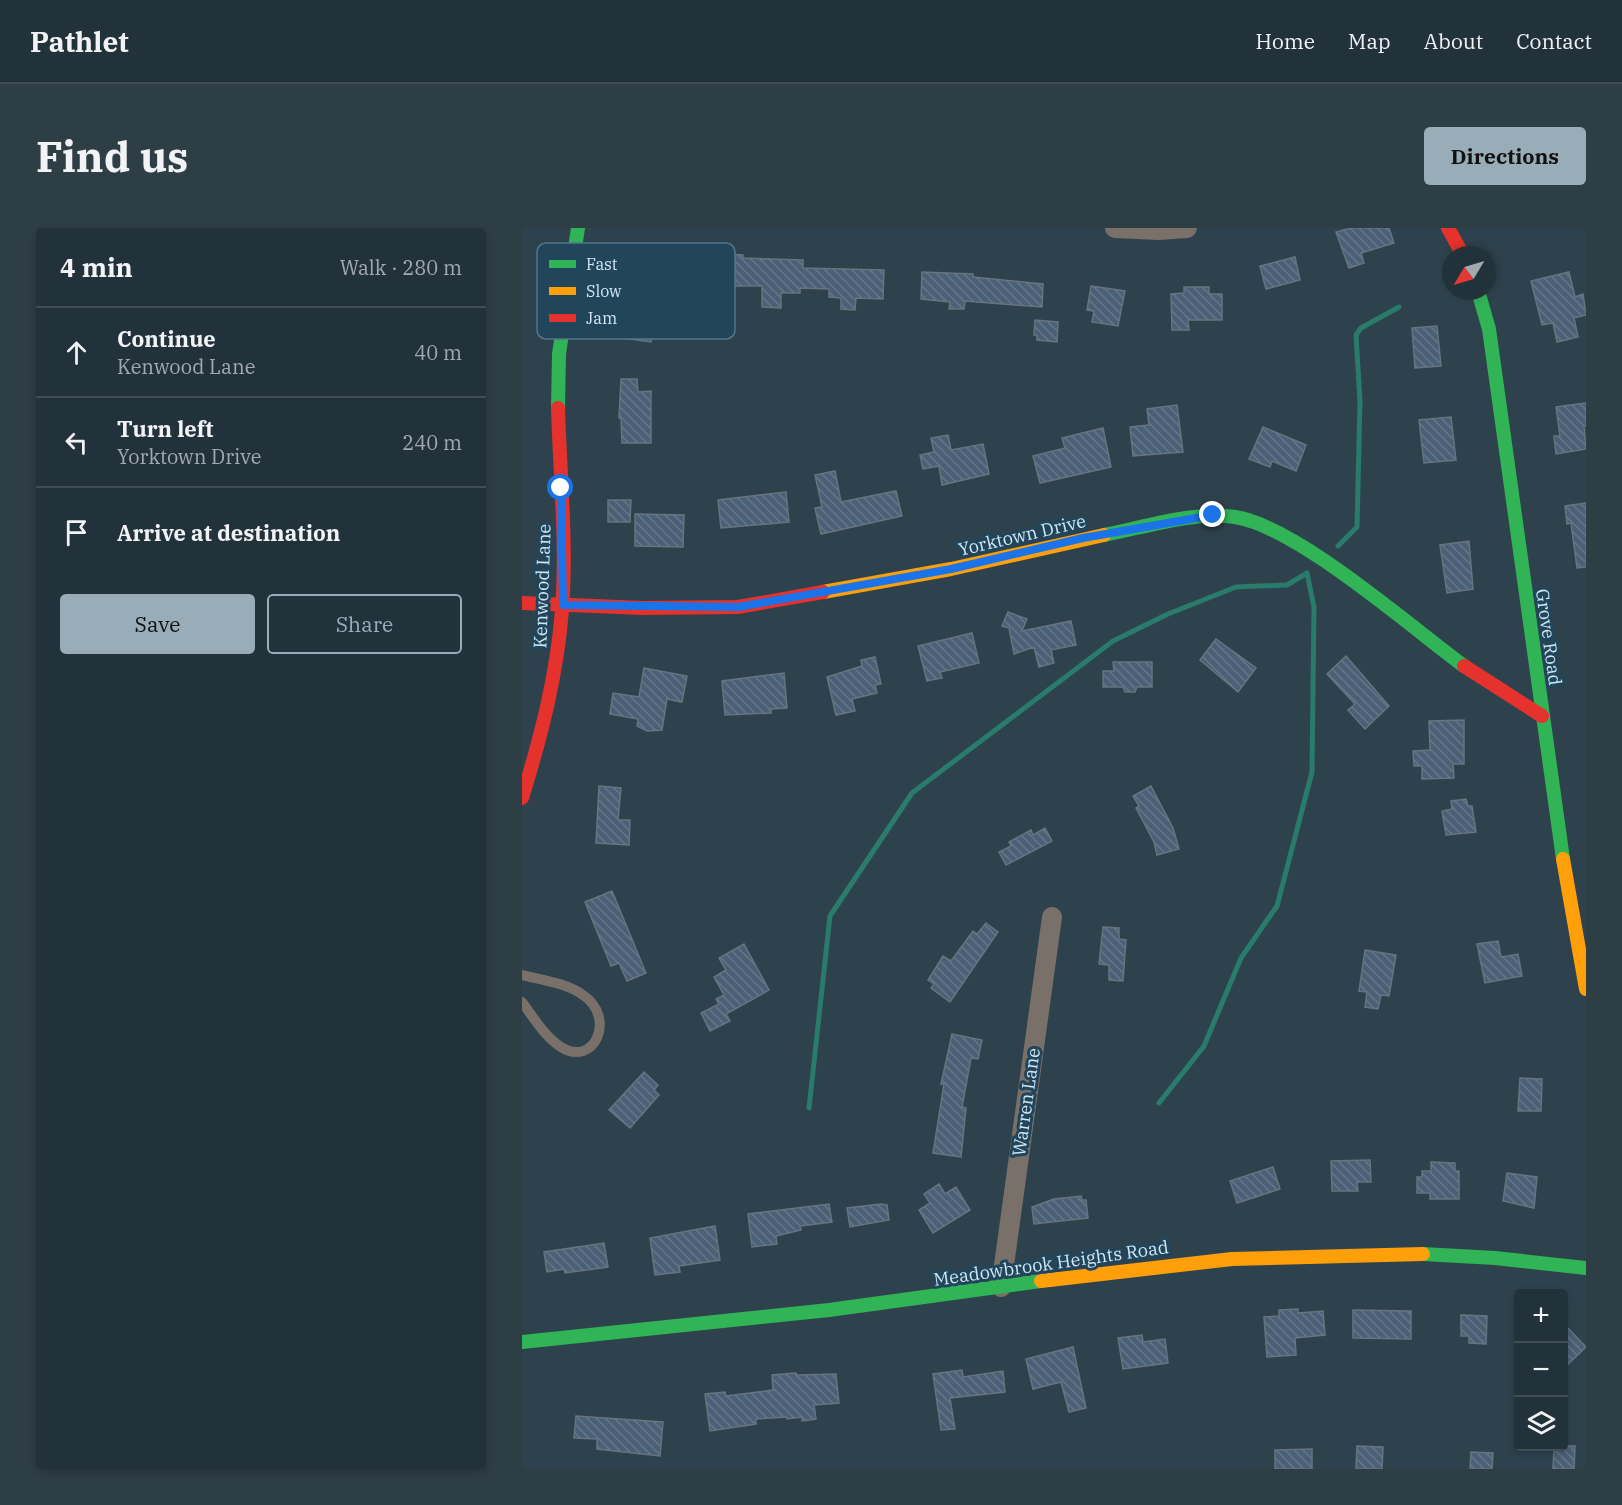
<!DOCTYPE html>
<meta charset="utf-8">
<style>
body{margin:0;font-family:"IBM Plex Serif",serif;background:#2e3e45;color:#f1f3f6}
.controls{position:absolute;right:18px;bottom:18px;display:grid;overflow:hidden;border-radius:6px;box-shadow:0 3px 9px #0003}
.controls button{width:54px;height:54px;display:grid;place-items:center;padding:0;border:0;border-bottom:2px solid #3f4d54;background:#22323a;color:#f1f3f6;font:30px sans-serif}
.compass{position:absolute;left:920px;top:18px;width:54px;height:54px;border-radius:50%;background:#22323a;box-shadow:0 3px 9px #0003;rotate:232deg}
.stop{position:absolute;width:18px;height:18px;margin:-14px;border:4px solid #1a73e8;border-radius:50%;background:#fff}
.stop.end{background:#1a73e8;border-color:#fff;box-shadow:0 2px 6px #0008}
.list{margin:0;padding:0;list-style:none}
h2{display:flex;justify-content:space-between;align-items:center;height:78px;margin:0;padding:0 24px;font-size:26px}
h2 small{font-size:20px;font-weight:400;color:#a2aaaf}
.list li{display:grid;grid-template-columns:39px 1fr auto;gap:18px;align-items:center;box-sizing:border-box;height:90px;padding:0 24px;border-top:2px solid #3f4d54}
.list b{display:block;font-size:22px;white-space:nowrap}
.list p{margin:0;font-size:20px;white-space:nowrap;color:#a2aaaf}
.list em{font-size:20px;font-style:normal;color:#a2aaaf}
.actions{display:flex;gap:12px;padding:18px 24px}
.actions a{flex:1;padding:14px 0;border:2px solid #99adb9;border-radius:6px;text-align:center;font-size:21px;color:#99adb9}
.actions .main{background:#99adb9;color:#111}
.icon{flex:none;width:33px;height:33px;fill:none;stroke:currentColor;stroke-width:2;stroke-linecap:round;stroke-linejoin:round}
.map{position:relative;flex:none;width:1064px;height:1241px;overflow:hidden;border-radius:6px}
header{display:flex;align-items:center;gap:36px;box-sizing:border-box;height:84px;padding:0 30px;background:#22323a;border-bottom:2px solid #3f4d54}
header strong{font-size:28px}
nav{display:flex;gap:33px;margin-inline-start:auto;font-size:21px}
.intro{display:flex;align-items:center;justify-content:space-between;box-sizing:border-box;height:144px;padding:0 36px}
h1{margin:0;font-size:42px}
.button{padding:15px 27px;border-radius:6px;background:#99adb9;color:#111;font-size:21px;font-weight:700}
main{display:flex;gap:36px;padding:0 36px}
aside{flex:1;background:#22323a;border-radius:6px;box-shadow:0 3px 9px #0003}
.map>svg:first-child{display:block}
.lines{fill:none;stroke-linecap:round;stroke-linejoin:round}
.stream{stroke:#297b6b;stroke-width:5}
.building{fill:url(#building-back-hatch);stroke:#66747f;stroke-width:1.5}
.lane{stroke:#79706a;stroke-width:10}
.street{stroke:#79706a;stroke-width:20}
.fast{stroke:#30b455;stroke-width:14}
.slow{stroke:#ff9f0a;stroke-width:14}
.jam{stroke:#e5322d;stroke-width:14}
.route{stroke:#1a73e8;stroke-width:8}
.labels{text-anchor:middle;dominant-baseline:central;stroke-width:6;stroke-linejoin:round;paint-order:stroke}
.street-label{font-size:18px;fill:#d2e6f3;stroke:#21465b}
.key{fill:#21465b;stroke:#567689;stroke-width:1.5}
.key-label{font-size:16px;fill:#d2e6f3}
</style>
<header>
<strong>Pathlet</strong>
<nav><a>Home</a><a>Map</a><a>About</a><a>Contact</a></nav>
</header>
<div class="intro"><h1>Find us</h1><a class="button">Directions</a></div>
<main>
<aside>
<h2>4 min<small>Walk · 280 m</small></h2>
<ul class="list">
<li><svg class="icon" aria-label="ahead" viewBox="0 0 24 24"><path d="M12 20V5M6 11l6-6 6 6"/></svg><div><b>Continue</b><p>Kenwood Lane</p></div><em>40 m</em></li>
<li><svg class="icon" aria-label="left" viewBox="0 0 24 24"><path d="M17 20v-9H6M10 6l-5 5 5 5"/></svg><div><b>Turn left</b><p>Yorktown Drive</p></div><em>240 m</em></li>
<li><svg class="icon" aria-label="arrive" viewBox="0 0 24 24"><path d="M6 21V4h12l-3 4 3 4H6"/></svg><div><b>Arrive at destination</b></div></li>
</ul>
<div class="actions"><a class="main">Save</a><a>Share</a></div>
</aside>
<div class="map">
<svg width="1064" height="1241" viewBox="0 0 1064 1241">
<defs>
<pattern id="building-back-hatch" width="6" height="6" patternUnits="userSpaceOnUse" patternTransform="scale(1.5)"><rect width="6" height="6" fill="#4b6076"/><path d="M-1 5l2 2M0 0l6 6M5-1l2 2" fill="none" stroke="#64778a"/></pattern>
</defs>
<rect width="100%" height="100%" fill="#2e424e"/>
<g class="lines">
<path class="stream" d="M 816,318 L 835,299 L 838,173 L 834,107 L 839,100 L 877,79
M 287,880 L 308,688 L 390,565 L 591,413 L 646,386 L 714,359 L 765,357 L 785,345 L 792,379 L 790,544 L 755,678 L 719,730 L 682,818 L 637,875"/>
</g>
<path class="building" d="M 829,0 L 867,0 L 872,15 L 839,25 L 842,35 L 827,40 L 814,4 Z
M 206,26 L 221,27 L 221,30 L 281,32 L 281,40 L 362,42 L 361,71 L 334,70 L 333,82 L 319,81 L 319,70 L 307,69 L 307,61 L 278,60 L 278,65 L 259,65 L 259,80 L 240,79 L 240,58 L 209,58 L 209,86 L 188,85 L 189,55 L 171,53 L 172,30 L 206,29 Z
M 773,29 L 778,52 L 744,61 L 738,38 Z
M 400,44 L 451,46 L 451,49 L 521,56 L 520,79 L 443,73 L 442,81 L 427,81 L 428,74 L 399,71 Z
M 1047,44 L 1053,69 L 1061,66 L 1064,87 L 1052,90 L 1056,109 L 1035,114 L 1031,95 L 1020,97 L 1009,53 Z
M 102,45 L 139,51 L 129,114 L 101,110 L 107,73 L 97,71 Z
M 569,58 L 603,63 L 596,98 L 570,94 L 572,83 L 565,82 Z
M 662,59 L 687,59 L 687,66 L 700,66 L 700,92 L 666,92 L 667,102 L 650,102 L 649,66 L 662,65 Z
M 513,92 L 536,94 L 535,114 L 515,112 L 515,107 L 512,107 Z
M 915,98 L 919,138 L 893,140 L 890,100 Z
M 99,151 L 115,151 L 116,164 L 129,163 L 129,215 L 100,215 L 99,190 L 97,190 Z
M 1064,175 L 1064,198 L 1062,198 L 1064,221 L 1034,226 L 1032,208 L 1038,208 L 1034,179 Z
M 655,177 L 661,224 L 611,228 L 608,199 L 627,197 L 625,181 Z
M 929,189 L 934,232 L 902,235 L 897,192 Z
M 741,199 L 784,217 L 774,243 L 750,233 L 748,239 L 727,231 Z
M 581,200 L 589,239 L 518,255 L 511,228 L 543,220 L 540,210 Z
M 426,207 L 429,222 L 461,216 L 467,246 L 420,257 L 417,238 L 401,241 L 398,227 L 412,224 L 409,210 Z
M 313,243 L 319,274 L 374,263 L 380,288 L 299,306 L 293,280 L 300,279 L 293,247 Z
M 264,264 L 267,294 L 199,300 L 196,272 Z
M 86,272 L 109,272 L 108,294 L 86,294 Z
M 1064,275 L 1064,339 L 1055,340 L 1049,295 L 1045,296 L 1043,278 Z
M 113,286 L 162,287 L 161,319 L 113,318 Z
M 947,313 L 951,361 L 925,365 L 918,317 Z
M 486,384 L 505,391 L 500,403 L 549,393 L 554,417 L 529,422 L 532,435 L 517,439 L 512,419 L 492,426 L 487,400 L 480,398 Z
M 450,405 L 457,435 L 418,444 L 420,450 L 405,453 L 396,418 Z
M 694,411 L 734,440 L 716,464 L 678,432 Z
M 824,428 L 867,478 L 843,501 L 826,482 L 833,476 L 805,446 Z
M 353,429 L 359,456 L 353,457 L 355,465 L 330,471 L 333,483 L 314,487 L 305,449 L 340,438 L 339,432 Z
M 591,434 L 630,434 L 630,459 L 615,459 L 613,464 L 603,464 L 601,459 L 581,459 L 581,443 L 592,443 Z
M 122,440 L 165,448 L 160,474 L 145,471 L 140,502 L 125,503 L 115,498 L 116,491 L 88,486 L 91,465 L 117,469 Z
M 262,445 L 265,480 L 249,481 L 249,485 L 203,487 L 200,453 Z
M 942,492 L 942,536 L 931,536 L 932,550 L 900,551 L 900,538 L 892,538 L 891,523 L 908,522 L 907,493 Z
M 77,558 L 99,560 L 96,592 L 108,592 L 107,617 L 74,615 Z
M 629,558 L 651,600 L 657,621 L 635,627 L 632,614 L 614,580 L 617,578 L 611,568 Z
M 944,571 L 946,578 L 950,578 L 954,604 L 924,607 L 920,583 L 930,581 L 929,573 Z
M 523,600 L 530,613 L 484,637 L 477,624 L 489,618 L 487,614 L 509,602 L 511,607 Z
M 90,663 L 124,745 L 105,753 L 97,735 L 89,738 L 63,674 Z
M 464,695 L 476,704 L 428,774 L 409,760 L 412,756 L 406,752 L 421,728 L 429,733 L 451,703 L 455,706 Z
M 581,699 L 597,700 L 597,711 L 604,712 L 601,753 L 587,752 L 587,737 L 577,736 Z
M 976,713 L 979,729 L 996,726 L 1000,748 L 963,755 L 955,716 Z
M 222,716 L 247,762 L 204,786 L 208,793 L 188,803 L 179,785 L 197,776 L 194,771 L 202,767 L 192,749 L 204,742 L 197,730 Z
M 843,722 L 874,727 L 867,768 L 859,767 L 856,781 L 843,779 L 845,764 L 837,763 Z
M 430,806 L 460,812 L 456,831 L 449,830 L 440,879 L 444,880 L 439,929 L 411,925 L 422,856 L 419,856 Z
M 122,844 L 136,857 L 132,862 L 137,867 L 108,900 L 87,882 Z
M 998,850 L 1020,851 L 1019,883 L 996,883 Z
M 848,932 L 849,954 L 835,954 L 836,963 L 810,963 L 809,933 Z
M 909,934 L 933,935 L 933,943 L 937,943 L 937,971 L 908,971 L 908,965 L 895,965 L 895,949 L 900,949 L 900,943 L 909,943 Z
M 751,939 L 758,961 L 715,975 L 708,953 Z
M 985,945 L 1015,949 L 1012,980 L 981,973 Z
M 417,956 L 423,966 L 434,959 L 448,982 L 411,1005 L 397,982 L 408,975 L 402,966 Z
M 559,968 L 560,972 L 564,972 L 566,990 L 512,996 L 510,979 L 532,971 Z
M 307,976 L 310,994 L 278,998 L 279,1002 L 254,1008 L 255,1016 L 230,1019 L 226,986 Z
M 359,976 L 365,977 L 367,992 L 328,999 L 325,980 Z
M 193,998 L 198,1032 L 157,1038 L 158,1044 L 133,1047 L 128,1010 Z
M 82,1015 L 86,1039 L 43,1045 L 42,1041 L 25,1044 L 22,1024 Z
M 776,1081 L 776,1085 L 801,1083 L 803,1107 L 773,1110 L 774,1127 L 745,1129 L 742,1089 L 757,1088 L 757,1082 Z
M 831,1082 L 889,1083 L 889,1111 L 831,1110 Z
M 939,1087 L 965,1088 L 964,1116 L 947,1115 L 947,1108 L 939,1108 Z
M 1041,1095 L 1064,1119 L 1041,1141 Z
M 620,1107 L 621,1114 L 643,1111 L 646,1135 L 601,1141 L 596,1110 Z
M 551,1119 L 564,1180 L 547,1184 L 539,1154 L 511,1161 L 504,1131 Z
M 440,1142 L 441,1149 L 481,1143 L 483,1164 L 428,1170 L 433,1201 L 419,1202 L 411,1146 Z
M 274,1145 L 275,1147 L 314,1146 L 317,1175 L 292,1177 L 294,1191 L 280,1193 L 280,1189 L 265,1191 L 265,1189 L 234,1191 L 234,1196 L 188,1203 L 183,1166 L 203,1164 L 204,1168 L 251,1162 L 250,1147 Z
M 54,1188 L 141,1194 L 138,1228 L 75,1221 L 75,1211 L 52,1210 Z
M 835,1218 L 861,1219 L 860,1241 L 834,1241 Z
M 1032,1218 L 1053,1218 L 1052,1241 L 1031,1241 Z
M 790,1221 L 790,1241 L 753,1241 L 753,1222 Z
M 949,1224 L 971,1225 L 970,1241 L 948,1241 Z"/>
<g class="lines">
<path class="lane" d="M 0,747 C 20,752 44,755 61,767 C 95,790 72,840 39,819 C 22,808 12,790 0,774"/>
<path class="street" d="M 593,0 L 636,2 L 665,0
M 479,1059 L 530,689"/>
<path class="fast" d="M 956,63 L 967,101 L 1041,631
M 36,180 L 37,126 L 56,0
M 582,307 C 624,299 671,283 713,289 C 774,298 889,399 942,438
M 901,1026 L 973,1030 L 1064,1040
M 0,1114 L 307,1082 L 519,1053"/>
<path class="slow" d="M 301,364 L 429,341 L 582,307
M 1041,631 L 1064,761
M 519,1053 L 710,1031 L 901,1026"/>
<path class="jam" d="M 926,0 L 941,27
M 0,375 L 121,380 L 216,379 L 301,364
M 942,438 L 1020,488
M 0,570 C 19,509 35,447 40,382 C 45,315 38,248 36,180"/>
</g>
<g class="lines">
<path class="route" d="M 39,260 L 41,377 L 216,379 L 429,341 L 561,310 L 691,287"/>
</g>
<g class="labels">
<g class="street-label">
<text transform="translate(500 307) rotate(-13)">Yorktown Drive</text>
<text transform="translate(20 358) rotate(-88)">Kenwood Lane</text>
<text transform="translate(1027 409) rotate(82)">Grove Road</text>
<text transform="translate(504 874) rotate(-82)">Warren Lane</text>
<text transform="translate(529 1035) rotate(-8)">Meadowbrook Heights Road</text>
</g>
</g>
<rect x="15" y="15" width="198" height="96" rx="9" class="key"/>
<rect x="27" y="32" width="27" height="8" fill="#30b455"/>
<rect x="27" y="59" width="27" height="8" fill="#ff9f0a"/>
<rect x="27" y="86" width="27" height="8" fill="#e5322d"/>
<g class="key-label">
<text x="64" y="42">Fast</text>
<text x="64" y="69">Slow</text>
<text x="64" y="96">Jam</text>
</g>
</svg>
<div class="controls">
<button>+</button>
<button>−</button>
<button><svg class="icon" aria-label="layers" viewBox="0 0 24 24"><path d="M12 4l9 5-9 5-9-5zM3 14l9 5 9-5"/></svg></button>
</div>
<svg class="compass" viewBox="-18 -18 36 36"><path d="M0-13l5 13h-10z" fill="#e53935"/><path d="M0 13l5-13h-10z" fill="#a2aaaf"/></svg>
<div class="stop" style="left:39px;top:260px"></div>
<div class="stop end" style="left:691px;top:287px"></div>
</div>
</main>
